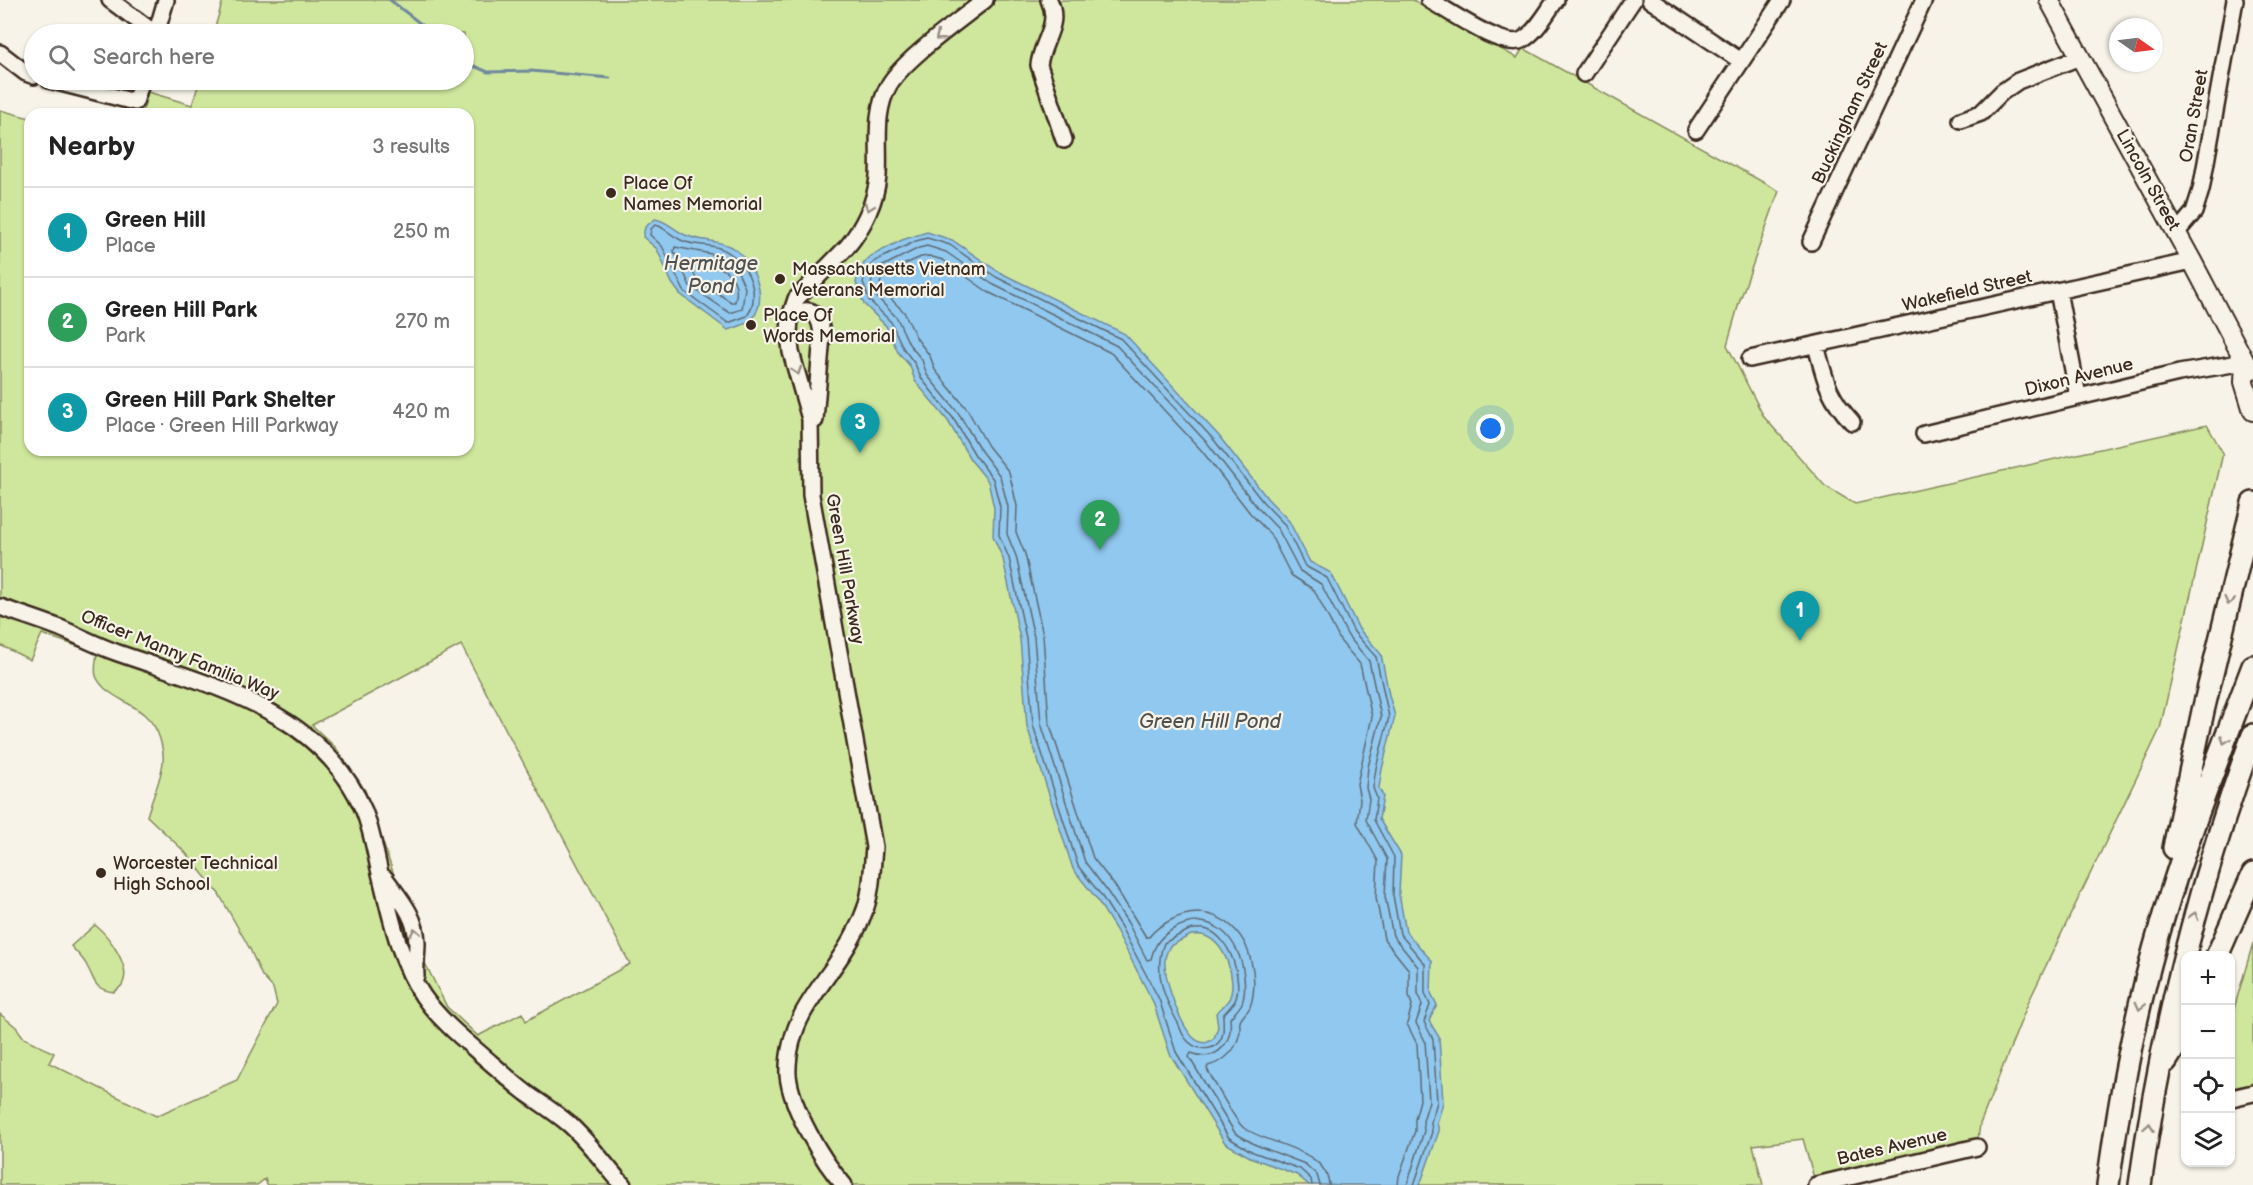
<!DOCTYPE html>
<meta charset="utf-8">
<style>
body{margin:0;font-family:"Balsamiq Sans",sans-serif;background:#f6f6f6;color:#222}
.controls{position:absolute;right:18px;bottom:18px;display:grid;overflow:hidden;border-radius:12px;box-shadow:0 2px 4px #0004}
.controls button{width:54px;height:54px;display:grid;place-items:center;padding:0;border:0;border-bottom:2px solid #e0e0e0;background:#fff;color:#222;font:30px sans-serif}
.compass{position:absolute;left:2109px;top:18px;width:54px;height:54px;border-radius:50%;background:#fff;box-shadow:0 2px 4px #0004;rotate:104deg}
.you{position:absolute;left:1491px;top:429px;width:21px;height:21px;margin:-15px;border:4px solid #fff;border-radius:50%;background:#1a73e8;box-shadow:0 0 0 9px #1a73e833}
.badge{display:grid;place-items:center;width:39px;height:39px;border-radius:50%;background:#ea580c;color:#fff;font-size:20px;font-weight:700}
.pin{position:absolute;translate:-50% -50px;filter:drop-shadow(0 2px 3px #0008)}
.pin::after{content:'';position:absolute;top:32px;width:21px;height:18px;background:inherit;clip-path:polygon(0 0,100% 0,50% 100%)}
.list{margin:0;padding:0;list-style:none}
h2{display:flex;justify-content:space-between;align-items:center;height:78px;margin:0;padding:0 24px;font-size:26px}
h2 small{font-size:20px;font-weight:400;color:#767676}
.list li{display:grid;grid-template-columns:39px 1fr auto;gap:18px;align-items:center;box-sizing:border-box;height:90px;padding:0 24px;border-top:2px solid #e0e0e0}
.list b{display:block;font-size:22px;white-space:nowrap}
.list p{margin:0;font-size:20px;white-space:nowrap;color:#767676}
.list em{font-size:20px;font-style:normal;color:#767676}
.icon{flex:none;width:33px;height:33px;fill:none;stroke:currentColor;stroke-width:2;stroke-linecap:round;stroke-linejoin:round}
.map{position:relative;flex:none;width:2253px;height:1185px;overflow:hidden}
.search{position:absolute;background:#fff;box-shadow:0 2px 4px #0004;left:24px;top:24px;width:450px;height:66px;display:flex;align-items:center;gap:15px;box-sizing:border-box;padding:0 21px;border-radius:33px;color:#767676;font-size:22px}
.panel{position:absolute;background:#fff;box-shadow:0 2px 4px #0004;left:24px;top:108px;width:450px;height:348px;border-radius:18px}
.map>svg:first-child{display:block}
.green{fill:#cfe79d;stroke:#85885e;stroke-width:1.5;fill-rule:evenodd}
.water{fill:#91c8ef;stroke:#6f899b;stroke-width:1.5;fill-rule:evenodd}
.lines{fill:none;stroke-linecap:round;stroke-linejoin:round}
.shore{stroke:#5d6972;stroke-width:1.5}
.stream{stroke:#6f899b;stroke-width:3}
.minor-casing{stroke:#3b2a1e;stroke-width:20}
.major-casing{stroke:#3b2a1e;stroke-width:22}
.highway-casing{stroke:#3b2a1e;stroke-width:26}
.minor{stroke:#f7f3e8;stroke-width:15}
.major{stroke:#f7f3e8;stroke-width:18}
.highway{stroke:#f7f3e8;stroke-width:21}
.oneway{stroke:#998e83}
.poi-dot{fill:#3b2a1e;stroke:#f7f3e8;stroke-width:2}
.labels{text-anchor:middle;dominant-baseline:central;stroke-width:4.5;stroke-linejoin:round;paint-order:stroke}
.street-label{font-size:18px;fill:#3b2a1e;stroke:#f7f3e8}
.poi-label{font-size:18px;fill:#3b2a1e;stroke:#f7f3e8;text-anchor:start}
.water-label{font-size:20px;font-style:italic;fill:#505252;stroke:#f7f3e8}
</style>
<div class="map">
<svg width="2253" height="1185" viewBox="0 0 2253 1185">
<rect width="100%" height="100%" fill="#f7f3e8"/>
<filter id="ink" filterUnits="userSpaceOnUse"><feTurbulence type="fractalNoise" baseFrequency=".0167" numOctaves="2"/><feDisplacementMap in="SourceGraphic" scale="12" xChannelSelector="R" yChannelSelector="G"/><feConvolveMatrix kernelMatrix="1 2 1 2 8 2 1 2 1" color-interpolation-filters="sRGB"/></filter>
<g filter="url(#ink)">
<path class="green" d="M 223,0 L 1413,0 L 1517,58 L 1523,48 L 1779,191 L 1739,303 L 1727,345 L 1764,417 L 1825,486 L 1855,504 L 2207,425 L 2223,453 L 2160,729 L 2029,1001 L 1980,1124 L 1977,1147 L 1816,1185 L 1803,1139 L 1753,1145 L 1763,1185 L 267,1185 L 265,1179 L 257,1185 L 0,1185 L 0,1014 L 16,1027 L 24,1038 L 54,1053 L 49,1063 L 156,1116 L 237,1080 L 277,1004 L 273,988 L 262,976 L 250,949 L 219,894 L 185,852 L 147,816 C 152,799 161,780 163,762 C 164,755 162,746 160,739 C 149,701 107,703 96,676 C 94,669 96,661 97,653 L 42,634 L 30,660 L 0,645 L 0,110 L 30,118 L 30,450 L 468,450 L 468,114 L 142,114 L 148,92 L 192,105 L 200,80 L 464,80 L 464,34 L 213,34 ZM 461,645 L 630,964 L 526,1021 L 522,1013 L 478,1036 L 447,1007 L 424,961 L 424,943 L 396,881 L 365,790 L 336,748 L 312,725 Z
M 95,925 C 108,935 133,968 122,985 C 120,988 117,989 114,992 C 93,989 96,982 87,966 C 84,959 76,952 71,946 Z
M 2253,943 L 2253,1084 L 2231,1088 L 2231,1019 Z"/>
<path class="water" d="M 655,219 C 668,221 676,232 688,236 C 703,242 719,239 733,248 C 753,261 769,296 753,318 C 749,323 735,328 728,330 L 680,294 L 672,283 L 657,249 L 643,237 L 645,227 Z
M 927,232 L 952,240 L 999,272 L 1125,334 L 1219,436 L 1267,498 L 1289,521 L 1310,562 L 1331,573 L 1359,629 L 1381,654 L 1389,695 L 1395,716 L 1382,769 L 1379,788 L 1383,796 L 1379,819 L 1401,855 L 1399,894 L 1406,932 L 1432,961 L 1431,993 L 1437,1005 L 1429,1021 L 1439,1037 L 1443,1103 L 1437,1123 L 1439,1131 L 1420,1185 L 1309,1185 L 1297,1175 L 1250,1157 L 1225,1143 L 1170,1054 L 1153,1002 L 1116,930 L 1096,898 L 1073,869 L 1027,726 L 1020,639 L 1003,559 L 993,536 L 994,508 L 988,481 L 970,459 L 948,421 L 915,381 L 910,366 L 898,352 L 886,326 L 864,304 L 858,291 L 856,282 L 859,274 L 864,263 L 871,256 L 902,240 ZM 1191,935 C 1195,935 1202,934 1205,936 C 1225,942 1238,981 1229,999 C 1226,1004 1220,1009 1216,1013 L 1218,1027 L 1214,1038 C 1210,1041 1207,1044 1201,1042 C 1183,1038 1163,978 1165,960 C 1165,955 1168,950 1170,946 Z"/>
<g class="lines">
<path class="shore" d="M 655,225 L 659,226 C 668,231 674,237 683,241 C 695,246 707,244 719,248 C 744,256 764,292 747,316 L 728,323 L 684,291 L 662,246 L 650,235 L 651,229 Z
M 675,247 L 716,255 L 731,263 L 738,272 L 745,288 L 742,309 L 730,313 L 690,286 L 674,251 Z
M 693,261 C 716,263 743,272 735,302 L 731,302 L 697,280 L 689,265 Z
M 1189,930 C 1194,929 1203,928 1208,930 C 1230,938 1244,979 1235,1001 C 1232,1006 1226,1011 1223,1015 C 1223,1024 1225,1035 1219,1042 C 1210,1053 1194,1049 1186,1039 C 1182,1035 1180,1028 1178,1023 C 1164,998 1153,971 1164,943 Z
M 1312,1185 L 1311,1179 L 1300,1169 L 1253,1152 L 1229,1138 L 1176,1052 L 1159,999 L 1121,927 L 1101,895 L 1078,866 L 1033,725 L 1026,638 L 1009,558 L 999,535 L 1000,507 L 993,479 L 975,455 L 953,418 L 921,378 L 915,364 L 903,348 L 891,322 L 869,300 L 863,282 L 869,267 L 875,261 L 916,241 L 927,238 L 934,240 L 950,245 L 996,277 L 1121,339 L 1214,440 L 1263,502 L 1284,524 L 1305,566 L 1327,578 L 1354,632 L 1376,657 L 1389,717 L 1376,768 L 1373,788 L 1377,798 L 1374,820 L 1394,857 L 1393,895 L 1400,934 L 1425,964 L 1425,993 L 1430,1005 L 1424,1022 L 1433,1039 L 1437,1102 L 1431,1122 L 1432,1132 L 1414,1185
M 1320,1185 L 1317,1175 L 1305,1164 L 1256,1145 L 1235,1133 L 1189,1057 L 1191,1053 C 1217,1063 1233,1043 1230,1018 C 1234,1014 1239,1009 1242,1003 C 1245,995 1245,985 1244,976 C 1240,939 1213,909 1175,928 C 1161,936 1155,943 1151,959 L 1147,960 L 1128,923 L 1107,891 L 1085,862 L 1041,723 L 1034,637 L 1016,556 L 1007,534 L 1008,507 L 1000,476 L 981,451 L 959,414 L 927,375 L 922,360 L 909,344 L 897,318 L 876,296 L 871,287 L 872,278 L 879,268 L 919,248 L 927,246 L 946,252 L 992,284 L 1117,346 L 1209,445 L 1257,507 L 1278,529 L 1300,571 L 1321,584 L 1348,636 L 1369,661 L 1381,717 L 1368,767 L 1366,788 L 1369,799 L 1366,820 L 1387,859 L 1385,896 L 1393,936 L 1418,967 L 1418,994 L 1422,1005 L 1416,1023 L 1425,1041 L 1429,1101 L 1423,1121 L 1424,1131 L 1407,1185
M 1329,1185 C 1327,1149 1269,1145 1244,1128 C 1235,1122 1214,1081 1207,1069 L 1208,1066 C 1226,1061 1237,1050 1240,1031 C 1241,1028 1239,1025 1240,1022 C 1241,1017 1248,1012 1250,1007 C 1255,993 1255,975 1251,961 C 1242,922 1207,902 1171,920 C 1162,925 1155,929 1149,937 L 1146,937 L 1115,886 L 1093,858 L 1049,722 L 1043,635 L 1025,554 L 1016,532 L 1017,506 L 1009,472 L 988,446 L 967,409 L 935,370 L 930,356 L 917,339 L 904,312 L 883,291 L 880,284 L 882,277 L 894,269 L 921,257 L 929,256 L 943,260 L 988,292 L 1111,353 L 1202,451 L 1250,513 L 1270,534 L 1291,575 L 1314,590 L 1341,642 L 1360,664 L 1372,717 L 1357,784 L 1360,800 L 1357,823 L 1378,861 L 1376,897 L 1384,939 L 1409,970 L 1409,996 L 1412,1005 L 1407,1024 L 1417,1044 L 1420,1100 L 1415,1119 L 1415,1131 L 1399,1176 L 1398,1185"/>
<path class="stream" d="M 390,0 L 426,28 L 428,34
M 464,58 L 469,64 L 488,72 L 531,71 L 610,78"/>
<g class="minor-casing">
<path id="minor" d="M 110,0 L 156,34
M 1049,0 C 1061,25 1042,40 1039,65 L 1064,140
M 1429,0 C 1448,10 1503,50 1522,40 C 1536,33 1547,12 1556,0
M 1650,0 L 1741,61
M 156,34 L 166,0
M 0,53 L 26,73 L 34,76
M 1584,74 L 1633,0
M 49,80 L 135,102 L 142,80
M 1961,120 L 1981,113 L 2002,92 L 2018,81 L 2080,57
M 1696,130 L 1782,0
M 2177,232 L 2194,212 L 2201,190 L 2235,0
M 1811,242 L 1924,0
M 2058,291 L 2078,396
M 790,317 C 810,304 820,312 822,335 L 815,420
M 1816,345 C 1825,379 1827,395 1852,422
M 1750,359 L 2192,261
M 1924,434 L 2179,373 L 2245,362
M 0,607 C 20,614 40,620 60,628 C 79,636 98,646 118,653 C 212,686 321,710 364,811 C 372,831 375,852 380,873 C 390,913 399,961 423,996 C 441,1022 467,1042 491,1063 C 503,1073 515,1085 529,1095 C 542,1104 556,1113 569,1124 C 589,1142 605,1165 623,1185
M 385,878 C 399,898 416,915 417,942 C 417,954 415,965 416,976
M 2232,1098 L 2253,1093
M 844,1185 C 822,1161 791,1107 788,1075 C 787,1055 793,1031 803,1013 C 822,979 849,952 863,915 C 872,894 872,869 874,847 L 811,495 L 810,419 L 791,352 L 789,334 L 790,317 L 796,299 L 847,247 C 863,228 876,201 878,176 C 880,145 873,113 889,85 C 904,59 959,21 985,0
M 1816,1185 L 1977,1147"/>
</g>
<g class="major-casing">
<path id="major" d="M 2049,0 L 2192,261 L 2245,362 L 2253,369
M 2245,362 L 2244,382 L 2253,411"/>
</g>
<g class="highway-casing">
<path id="highway" d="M 2174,848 L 2203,711 L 2253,503
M 2217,956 L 2253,874
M 2166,1061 L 2186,1029
M 2108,1185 C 2117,1116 2129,1047 2146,980 C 2173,872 2214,769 2253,666
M 2140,1185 C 2161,1031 2199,882 2253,735"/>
</g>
<use href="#minor" class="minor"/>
<use href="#major" class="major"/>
<use href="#highway" class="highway"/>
</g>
<defs><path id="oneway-chevron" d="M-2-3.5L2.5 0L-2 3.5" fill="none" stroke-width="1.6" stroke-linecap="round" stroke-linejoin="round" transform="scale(1.5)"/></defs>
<g class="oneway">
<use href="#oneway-chevron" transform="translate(939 37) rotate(141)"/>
<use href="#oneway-chevron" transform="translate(869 207) rotate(110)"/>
<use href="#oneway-chevron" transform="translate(797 371) rotate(72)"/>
<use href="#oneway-chevron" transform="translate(2229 601) rotate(103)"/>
<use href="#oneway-chevron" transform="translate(2225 740) rotate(111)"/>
<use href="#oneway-chevron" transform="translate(2194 916) rotate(-74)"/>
<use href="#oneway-chevron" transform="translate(415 932) rotate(-101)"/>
<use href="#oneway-chevron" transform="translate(2140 1006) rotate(104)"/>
<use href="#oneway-chevron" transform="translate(2149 1127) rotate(-80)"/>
</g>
</g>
<g class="poi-dot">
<circle cx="611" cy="193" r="6"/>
<circle cx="780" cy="279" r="6"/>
<circle cx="751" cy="325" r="6"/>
<circle cx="101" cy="873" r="6"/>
</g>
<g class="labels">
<g class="street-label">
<text transform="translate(1850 113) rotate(-65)">Buckingham Street</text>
<text transform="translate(2194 116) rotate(-80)">Oran Street</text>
<text transform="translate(2148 180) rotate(61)">Lincoln Street</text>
<text transform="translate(1967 291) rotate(-13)">Wakefield Street</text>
<text transform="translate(2079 377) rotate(-14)">Dixon Avenue</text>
<text transform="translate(845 569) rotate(80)">Green Hill Parkway</text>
<text transform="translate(180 655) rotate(22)">Officer Manny Familia Way</text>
<text transform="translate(1892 1147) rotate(-13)">Bates Avenue</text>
</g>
<g class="poi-label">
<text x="623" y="183">Place Of<tspan x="623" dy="21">Names Memorial</tspan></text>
<text x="792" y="269">Massachusetts Vietnam<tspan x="792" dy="21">Veterans Memorial</tspan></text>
<text x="763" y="315">Place Of<tspan x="763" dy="21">Words Memorial</tspan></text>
<text x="113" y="863">Worcester Technical<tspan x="113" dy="21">High School</tspan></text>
</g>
<g class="water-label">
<text x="711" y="264">Hermitage<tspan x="711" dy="23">Pond</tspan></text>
<text x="1210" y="722">Green Hill Pond</text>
</g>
</g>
</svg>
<div class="controls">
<button>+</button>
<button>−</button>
<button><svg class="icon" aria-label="locate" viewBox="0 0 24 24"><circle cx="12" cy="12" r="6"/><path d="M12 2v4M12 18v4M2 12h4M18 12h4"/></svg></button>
<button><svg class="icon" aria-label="layers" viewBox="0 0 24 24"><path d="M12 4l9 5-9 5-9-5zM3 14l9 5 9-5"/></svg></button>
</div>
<svg class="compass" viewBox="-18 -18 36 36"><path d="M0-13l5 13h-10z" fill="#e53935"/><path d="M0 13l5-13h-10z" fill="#767676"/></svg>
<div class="you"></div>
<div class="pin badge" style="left:1800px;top:641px;background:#0f9aa8">1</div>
<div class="pin badge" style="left:1100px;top:550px;background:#2e9e5b">2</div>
<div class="pin badge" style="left:860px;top:453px;background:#0f9aa8">3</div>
<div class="search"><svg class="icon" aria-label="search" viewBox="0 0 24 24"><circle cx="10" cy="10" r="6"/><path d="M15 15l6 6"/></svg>Search here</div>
<section class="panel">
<h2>Nearby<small>3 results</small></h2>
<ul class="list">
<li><span class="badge" style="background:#0f9aa8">1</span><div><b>Green Hill</b><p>Place</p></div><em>250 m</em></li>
<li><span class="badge" style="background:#2e9e5b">2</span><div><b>Green Hill Park</b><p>Park</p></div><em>270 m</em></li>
<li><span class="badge" style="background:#0f9aa8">3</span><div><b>Green Hill Park Shelter</b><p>Place · Green Hill Parkway</p></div><em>420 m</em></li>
</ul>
</section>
</div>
